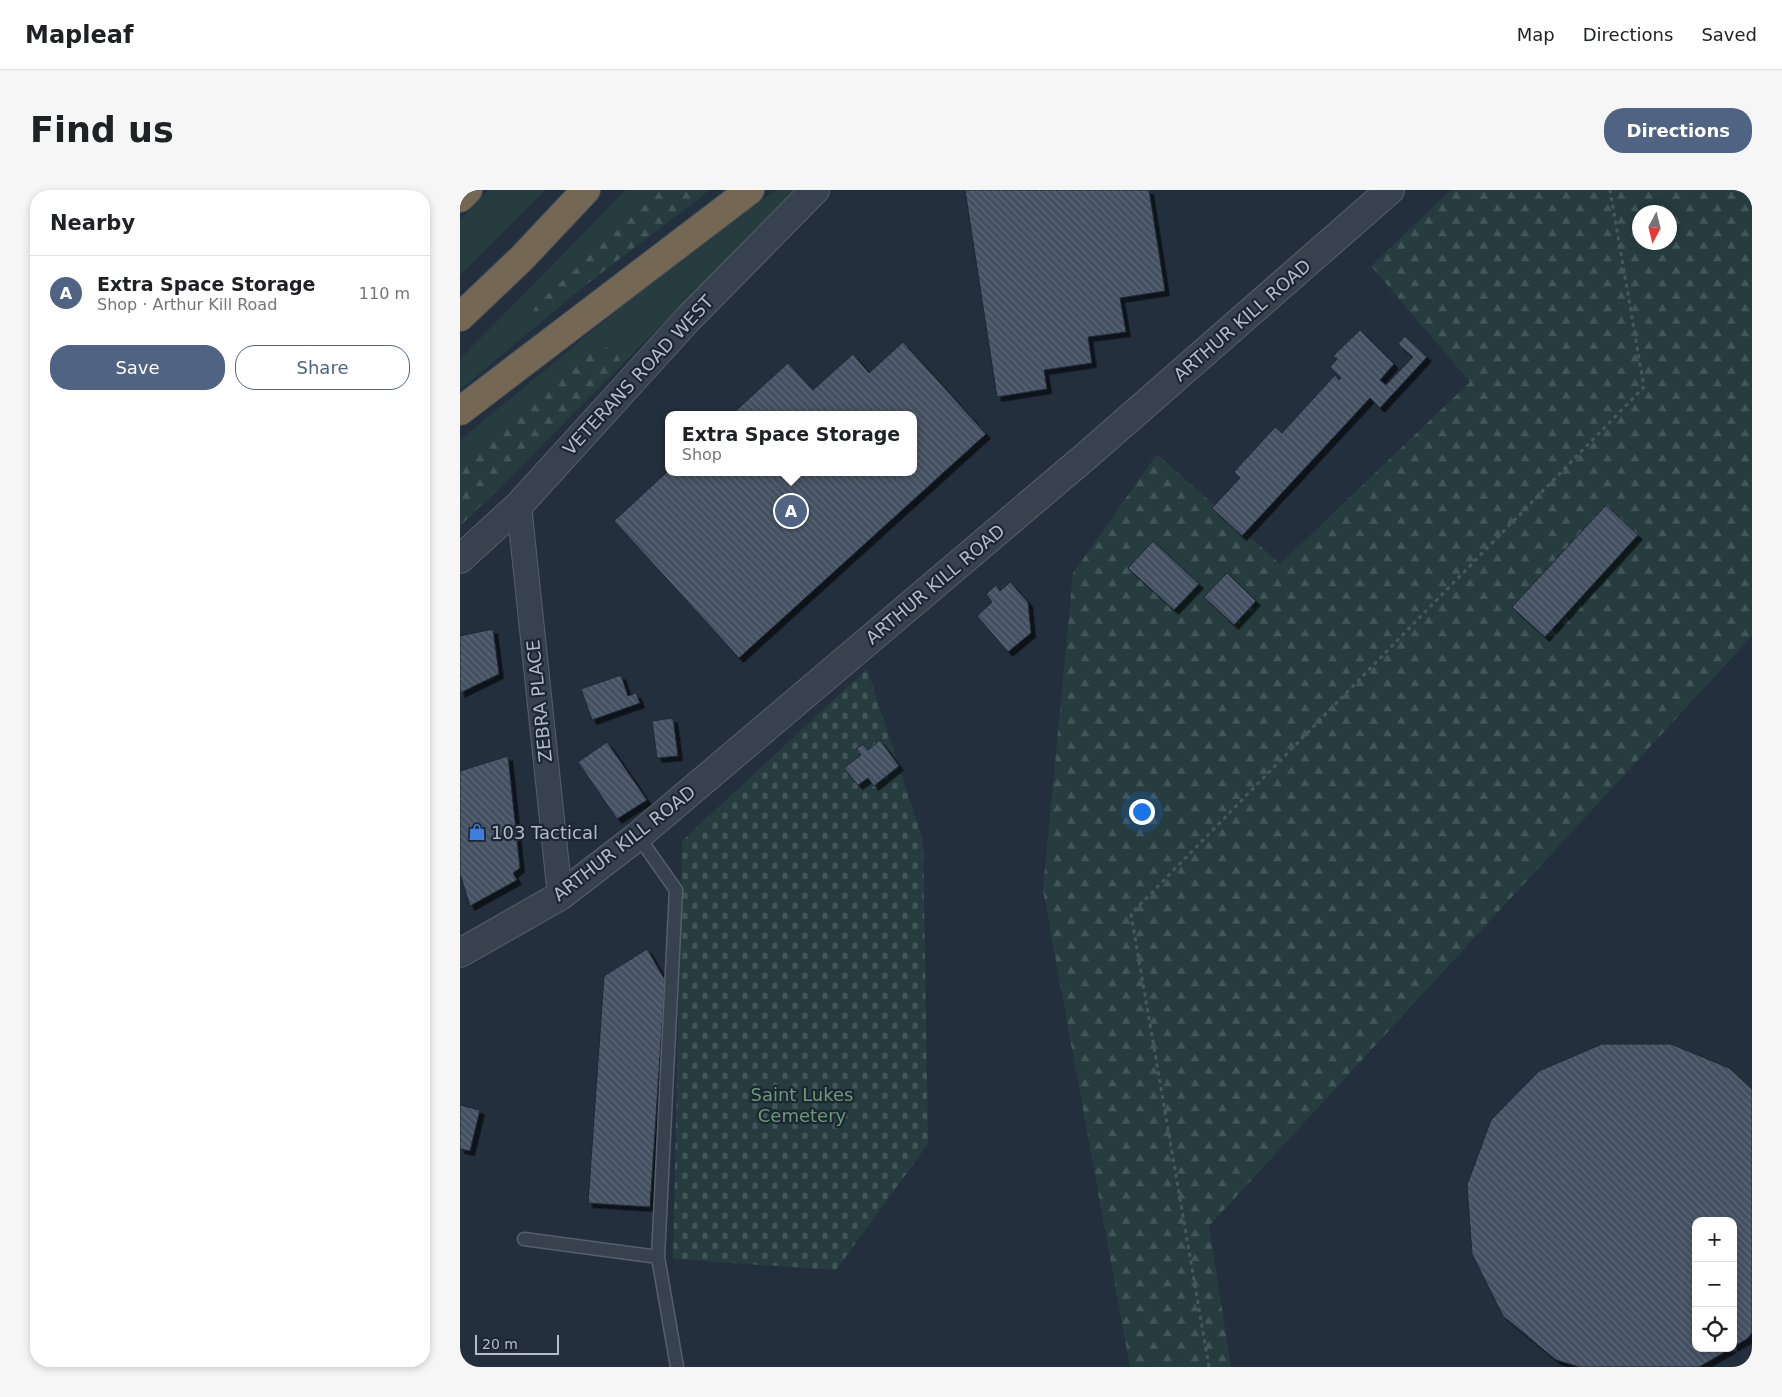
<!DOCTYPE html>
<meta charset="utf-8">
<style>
body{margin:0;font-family:"DejaVu Sans",sans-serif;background:#f6f6f6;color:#202124}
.controls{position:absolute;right:15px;bottom:15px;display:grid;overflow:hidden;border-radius:10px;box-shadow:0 2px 8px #0003}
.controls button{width:45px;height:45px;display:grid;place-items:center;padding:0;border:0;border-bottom:1px solid #e0e0e0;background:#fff;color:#202124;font:25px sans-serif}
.compass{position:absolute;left:1172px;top:15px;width:45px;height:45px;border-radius:50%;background:#fff;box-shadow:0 2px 8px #0003;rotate:187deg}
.scale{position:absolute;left:15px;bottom:12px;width:84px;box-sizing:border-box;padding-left:5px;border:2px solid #b4bcc9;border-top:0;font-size:14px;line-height:18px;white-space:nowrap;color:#b4bcc9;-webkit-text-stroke:4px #1d2633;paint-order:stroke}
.you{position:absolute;left:681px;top:621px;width:18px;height:18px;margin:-12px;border:4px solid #fff;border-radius:50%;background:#1a73e8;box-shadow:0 0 0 8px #1a73e833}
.badge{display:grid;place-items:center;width:32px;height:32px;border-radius:50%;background:#506383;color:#fff;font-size:16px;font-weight:700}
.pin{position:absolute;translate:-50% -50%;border:2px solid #fff;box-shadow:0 1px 5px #0006}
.popup{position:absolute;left:205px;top:221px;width:252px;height:65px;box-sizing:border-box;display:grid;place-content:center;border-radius:10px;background:#fff;filter:drop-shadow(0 1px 4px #0005);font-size:16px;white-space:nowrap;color:#757577}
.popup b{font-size:19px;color:#202124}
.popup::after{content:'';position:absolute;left:50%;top:100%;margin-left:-10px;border:10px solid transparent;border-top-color:#fff}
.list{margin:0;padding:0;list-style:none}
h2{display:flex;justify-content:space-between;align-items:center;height:65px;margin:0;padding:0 20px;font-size:21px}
h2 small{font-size:16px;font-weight:400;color:#757577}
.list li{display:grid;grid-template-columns:32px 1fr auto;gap:15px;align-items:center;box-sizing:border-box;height:75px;padding:0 20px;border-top:1px solid #e0e0e0}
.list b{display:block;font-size:19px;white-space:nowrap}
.list p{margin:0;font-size:16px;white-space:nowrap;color:#757577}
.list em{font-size:16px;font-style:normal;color:#757577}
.actions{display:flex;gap:10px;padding:15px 20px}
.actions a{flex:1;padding:11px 0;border:1px solid #506383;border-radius:20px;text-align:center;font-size:18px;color:#506383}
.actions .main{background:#506383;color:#fff}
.icon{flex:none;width:28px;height:28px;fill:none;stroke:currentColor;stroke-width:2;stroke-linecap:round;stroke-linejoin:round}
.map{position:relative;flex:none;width:1292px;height:1177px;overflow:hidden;border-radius:20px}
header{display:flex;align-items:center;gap:30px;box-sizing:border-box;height:70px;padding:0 25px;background:#fff;border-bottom:1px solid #e0e0e0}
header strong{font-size:24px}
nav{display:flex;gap:28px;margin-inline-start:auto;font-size:18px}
.intro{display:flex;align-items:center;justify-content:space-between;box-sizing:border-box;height:120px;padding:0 30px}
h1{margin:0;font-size:35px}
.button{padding:12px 22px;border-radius:20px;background:#506383;color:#fff;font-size:18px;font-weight:700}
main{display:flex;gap:30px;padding:0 30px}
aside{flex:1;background:#fff;border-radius:20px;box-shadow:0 2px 8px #0003}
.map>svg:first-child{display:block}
.grass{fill:#263c3f}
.forest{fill:url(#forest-firs);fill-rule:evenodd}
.cemetery{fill:url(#cemetery-stones)}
.building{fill:url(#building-back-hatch);stroke:#1f2835;filter:url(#shadow)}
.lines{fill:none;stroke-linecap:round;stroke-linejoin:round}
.service-casing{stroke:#565f6c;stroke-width:15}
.minor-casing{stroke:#565f6c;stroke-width:26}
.tertiary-casing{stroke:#565f6c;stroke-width:30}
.motorway-casing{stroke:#434c59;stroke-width:30}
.path{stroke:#44595c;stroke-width:3;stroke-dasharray:4 4;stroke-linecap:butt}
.service{stroke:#38414e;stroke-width:12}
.minor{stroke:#38414e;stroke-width:24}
.tertiary{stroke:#38414e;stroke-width:28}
.motorway{stroke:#746855;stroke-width:28}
.labels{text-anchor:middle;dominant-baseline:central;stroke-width:4.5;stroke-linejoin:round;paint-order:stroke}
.street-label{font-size:18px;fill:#b4bcc9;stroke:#1d2633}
.poi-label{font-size:18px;fill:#b4bcc9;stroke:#1d2633;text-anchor:start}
.park-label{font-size:18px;fill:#6b9a76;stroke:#1d2633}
</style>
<header>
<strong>Mapleaf</strong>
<nav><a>Map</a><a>Directions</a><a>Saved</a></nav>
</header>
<div class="intro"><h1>Find us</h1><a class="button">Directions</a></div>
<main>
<aside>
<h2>Nearby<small></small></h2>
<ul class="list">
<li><span class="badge">A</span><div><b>Extra Space Storage</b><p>Shop · Arthur Kill Road</p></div><em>110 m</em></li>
</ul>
<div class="actions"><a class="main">Save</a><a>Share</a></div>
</aside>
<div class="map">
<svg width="1292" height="1177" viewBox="0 0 1292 1177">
<defs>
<pattern id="forest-firs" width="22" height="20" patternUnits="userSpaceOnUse" patternTransform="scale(1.25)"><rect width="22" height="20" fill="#263c3f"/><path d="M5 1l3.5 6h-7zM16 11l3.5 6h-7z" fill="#435659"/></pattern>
<pattern id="cemetery-stones" width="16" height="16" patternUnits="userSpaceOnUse" patternTransform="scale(1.25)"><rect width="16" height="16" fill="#263c3f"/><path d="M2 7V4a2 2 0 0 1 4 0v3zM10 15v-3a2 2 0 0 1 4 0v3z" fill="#435659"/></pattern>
<pattern id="building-back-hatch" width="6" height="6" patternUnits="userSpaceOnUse" patternTransform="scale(1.25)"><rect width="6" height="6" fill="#455162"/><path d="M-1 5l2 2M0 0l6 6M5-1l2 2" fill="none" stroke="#5d6877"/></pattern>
<filter id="shadow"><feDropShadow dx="4.5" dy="4.5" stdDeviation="0" flood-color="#0009"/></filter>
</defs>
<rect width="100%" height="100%" fill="#242f3e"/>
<path class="grass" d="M 29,0 L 85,0 L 0,85 L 0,30 Z
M 166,0 L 250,0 L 119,100 L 0,200 L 0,169 Z
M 316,0 L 335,0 L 29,309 L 0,336 L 0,250 L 206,80 Z"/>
<path class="forest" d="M 201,0 L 249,0 L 119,100 L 70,141 L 69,127 L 78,113 Z
M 991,0 L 1292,0 L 1292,446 L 749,1036 L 771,1177 L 670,1177 L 583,700 L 613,383 L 697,264 L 820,374 L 1010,192 L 911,76 ZM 1180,22 L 1210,22 L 1210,52 L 1180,52 Z
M 153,155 L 162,175 L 0,336 L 0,271 L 63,224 L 116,169 Z"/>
<path class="cemetery" d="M 407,479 L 463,650 L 468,954 L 376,1080 L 213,1069 L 222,651 Z"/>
<path class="building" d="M 505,0 L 689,0 L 705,101 L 660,108 L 666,142 L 628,147 L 632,173 L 584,180 L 587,199 L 537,207 Z
M 900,140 L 934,174 L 920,190 L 926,195 L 953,167 L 938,154 L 945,146 L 967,167 L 920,218 L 910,208 L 782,346 L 752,318 L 780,288 L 774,282 L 815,237 L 822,243 L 875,185 L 879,190 L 881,188 L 870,177 L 877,169 L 873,166 Z
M 443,152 L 526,244 L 279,468 L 154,331 L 208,281 L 454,282 L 454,225 L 271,225 L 328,173 L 353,200 L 393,164 L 409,183 Z
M 1146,315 L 1178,345 L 1085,447 L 1052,417 Z
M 693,351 L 739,394 L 714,420 L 668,378 Z
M 767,383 L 796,411 L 774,435 L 744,407 Z
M 550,392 L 568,412 L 571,443 L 548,462 L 517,426 L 532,412 L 526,404 L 536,395 L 540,401 Z
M 33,439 L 39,484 L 0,503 L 0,446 Z
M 161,485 L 168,506 L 176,503 L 180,513 L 132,530 L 121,499 Z
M 213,528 L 218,566 L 197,568 L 192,531 Z
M 420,550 L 439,576 L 414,596 L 408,588 L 398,595 L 384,578 L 401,565 L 396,559 L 403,554 L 408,560 Z
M 147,552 L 187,610 L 157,629 L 118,572 Z
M 48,566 L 60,678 L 53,683 L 57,690 L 10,716 L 0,684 L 0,581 Z
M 187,759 L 205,790 L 190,1017 L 128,1013 L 144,786 Z
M 1142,854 L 1211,854 L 1269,878 L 1292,899 L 1292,1143 L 1287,1149 L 1273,1157 L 1273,1031 L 1236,1031 L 1236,1158 L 1272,1158 L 1239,1177 L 1119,1177 L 1096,1170 L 1043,1126 L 1012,1064 L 1007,995 L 1031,930 L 1079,881 Z
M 0,915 L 20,920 L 10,961 L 0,959 Z"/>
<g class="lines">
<g class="service-casing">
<path id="service" d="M 64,1049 L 198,1067 L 216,700 L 178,646
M 198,1067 L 217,1177"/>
</g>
<g class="minor-casing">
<path id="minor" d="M 59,315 L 100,706"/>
</g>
<g class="tertiary-casing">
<path id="tertiary" d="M 0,369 L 59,315 L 227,130 L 355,0
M 0,763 L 100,706 L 178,646 L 625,267 L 930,0"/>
</g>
<g class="motorway-casing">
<path id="motorway" d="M 0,8 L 8,0
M 0,127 L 62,68 L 126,0
M 0,221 L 290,0"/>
</g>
<path class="path" d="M 749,1177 L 671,724 L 1184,197 L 1150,0"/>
<use href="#service" class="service"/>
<use href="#minor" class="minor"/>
<use href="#tertiary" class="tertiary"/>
<use href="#motorway" class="motorway"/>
</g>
<defs>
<g id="shop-bare" transform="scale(1.35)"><path d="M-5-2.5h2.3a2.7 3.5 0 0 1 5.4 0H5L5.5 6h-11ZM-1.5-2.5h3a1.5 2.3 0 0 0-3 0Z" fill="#3f7fe0" stroke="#1d2633" stroke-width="2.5" paint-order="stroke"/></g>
</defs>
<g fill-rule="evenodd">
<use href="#shop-bare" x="17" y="642"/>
</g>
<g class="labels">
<g class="street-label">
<text transform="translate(782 130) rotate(-41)">ARTHUR KILL ROAD</text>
<text transform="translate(178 185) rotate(-47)">VETERANS ROAD WEST</text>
<text transform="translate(475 394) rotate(-40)">ARTHUR KILL ROAD</text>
<text transform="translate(79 511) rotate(-96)">ZEBRA PLACE</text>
<text transform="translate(164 653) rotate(-38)">ARTHUR KILL ROAD</text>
</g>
<g class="poi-label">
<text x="31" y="642">103 Tactical</text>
</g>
<g class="park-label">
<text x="342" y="904">Saint Lukes<tspan x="342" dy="21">Cemetery</tspan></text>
</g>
</g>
</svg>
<div class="controls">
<button>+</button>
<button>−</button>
<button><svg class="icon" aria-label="locate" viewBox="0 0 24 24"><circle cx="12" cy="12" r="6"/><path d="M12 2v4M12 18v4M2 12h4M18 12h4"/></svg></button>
</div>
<svg class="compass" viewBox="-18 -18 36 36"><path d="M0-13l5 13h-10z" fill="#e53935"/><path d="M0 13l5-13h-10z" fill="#757577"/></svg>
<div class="scale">20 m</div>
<div class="you"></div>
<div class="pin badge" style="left:331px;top:321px">A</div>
<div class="popup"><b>Extra Space Storage</b>Shop</div>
</div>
</main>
